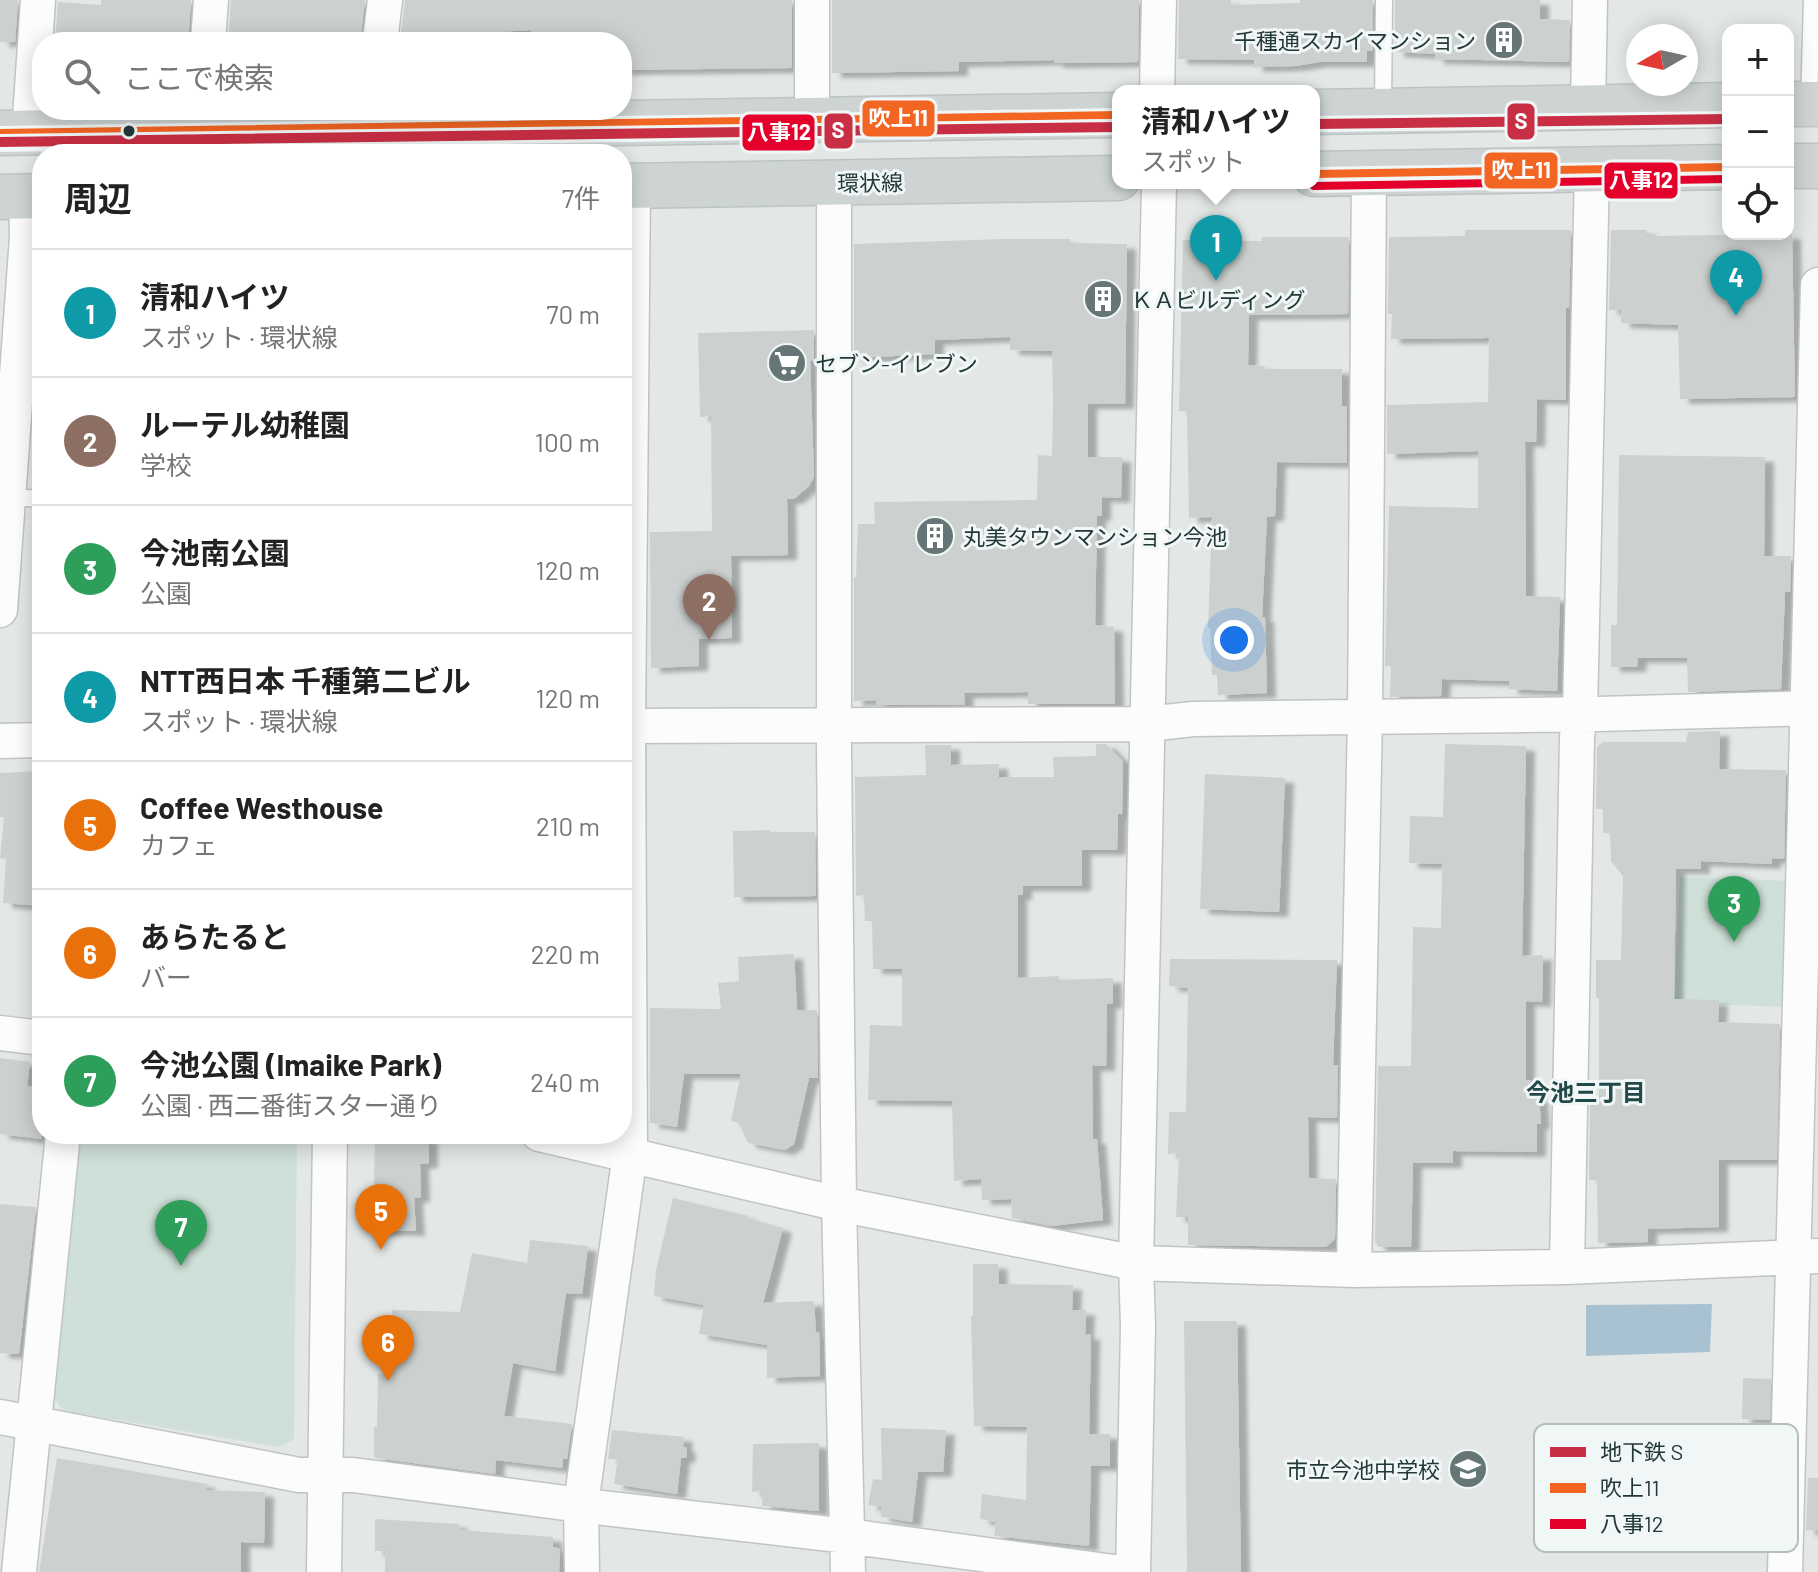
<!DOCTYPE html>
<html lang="ja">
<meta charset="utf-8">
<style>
body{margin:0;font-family:Barlow,"Noto Sans JP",sans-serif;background:#f6f6f6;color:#222}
.controls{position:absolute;right:24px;top:24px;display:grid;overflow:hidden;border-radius:16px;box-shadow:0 4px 20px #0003}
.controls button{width:72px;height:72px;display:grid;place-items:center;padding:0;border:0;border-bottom:2px solid #e0e0e0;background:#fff;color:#222;font:40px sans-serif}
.compass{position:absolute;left:1626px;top:24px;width:72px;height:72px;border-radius:50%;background:#fff;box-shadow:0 4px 20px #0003;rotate:261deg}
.you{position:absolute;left:1234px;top:640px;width:28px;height:28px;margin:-20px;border:6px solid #fff;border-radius:50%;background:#1a73e8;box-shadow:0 0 0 12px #1a73e833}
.badge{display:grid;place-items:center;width:52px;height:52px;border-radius:50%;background:#667676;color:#fff;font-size:26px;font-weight:700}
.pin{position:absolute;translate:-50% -66px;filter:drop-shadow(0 2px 4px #0008)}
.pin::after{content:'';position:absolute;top:42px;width:28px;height:24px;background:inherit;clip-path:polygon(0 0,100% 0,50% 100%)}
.popup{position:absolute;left:1112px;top:85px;width:208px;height:104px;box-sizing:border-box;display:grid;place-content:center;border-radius:16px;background:#fff;filter:drop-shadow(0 2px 6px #0005);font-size:26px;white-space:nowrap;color:#767676}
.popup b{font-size:30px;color:#222}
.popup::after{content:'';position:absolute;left:50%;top:100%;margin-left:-16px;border:16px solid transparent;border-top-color:#fff}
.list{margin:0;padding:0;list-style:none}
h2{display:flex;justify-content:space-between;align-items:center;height:104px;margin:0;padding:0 32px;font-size:34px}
h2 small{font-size:26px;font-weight:400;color:#767676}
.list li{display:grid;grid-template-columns:52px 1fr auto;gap:24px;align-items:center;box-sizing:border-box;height:128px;padding:0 32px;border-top:2px solid #e0e0e0}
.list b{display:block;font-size:30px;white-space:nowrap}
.list p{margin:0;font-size:26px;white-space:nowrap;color:#767676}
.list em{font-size:26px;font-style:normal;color:#767676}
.icon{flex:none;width:44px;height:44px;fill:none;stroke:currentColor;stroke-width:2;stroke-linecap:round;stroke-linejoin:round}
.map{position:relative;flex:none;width:1818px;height:1572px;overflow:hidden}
.search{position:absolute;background:#fff;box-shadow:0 4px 20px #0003;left:32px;top:32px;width:600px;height:88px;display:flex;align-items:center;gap:20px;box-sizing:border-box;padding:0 28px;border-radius:32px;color:#767676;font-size:30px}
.panel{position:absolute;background:#fff;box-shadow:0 4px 20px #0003;left:32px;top:144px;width:600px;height:1000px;border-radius:32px}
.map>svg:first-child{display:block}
.green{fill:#cee0d8}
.water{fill:#a8c2d2}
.building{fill:#ccd1d0;filter:url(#shadow)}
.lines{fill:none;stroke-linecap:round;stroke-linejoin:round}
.service-casing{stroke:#c0c5c4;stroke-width:19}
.minor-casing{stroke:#c0c5c4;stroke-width:37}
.primary-casing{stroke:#bcc4c3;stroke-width:47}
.service{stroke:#fbfcfb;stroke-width:16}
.minor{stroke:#fbfcfb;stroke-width:34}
.primary{stroke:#ced4d4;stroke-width:44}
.bus-1-casing{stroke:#f1f7f6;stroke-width:14}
.bus-2-casing{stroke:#f1f7f6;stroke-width:14}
.bus-1{stroke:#f26522;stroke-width:8}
.bus-2{stroke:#e4002b;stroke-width:8}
.metro-1-casing{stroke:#f1f7f6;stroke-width:16}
.metro-1{stroke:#c92f44;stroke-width:10}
.bus-dot{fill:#233939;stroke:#f1f7f6;stroke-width:3}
.labels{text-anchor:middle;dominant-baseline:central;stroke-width:6;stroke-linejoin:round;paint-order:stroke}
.poi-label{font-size:22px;fill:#233939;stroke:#f1f7f6;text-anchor:start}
.street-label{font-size:22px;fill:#233939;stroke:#f1f7f6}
.neighbourhood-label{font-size:24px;font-weight:bold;fill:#224849;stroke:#f1f7f6}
.key{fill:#f1f7f6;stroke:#b3bebd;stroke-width:2}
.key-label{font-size:22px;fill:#233939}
.line-badge{stroke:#f1f7f6;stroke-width:3}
.badge-label{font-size:22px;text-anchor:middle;font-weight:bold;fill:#fff}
</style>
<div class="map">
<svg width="1818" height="1572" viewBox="0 0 1818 1572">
<defs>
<filter id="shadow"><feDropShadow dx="9" dy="5" stdDeviation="2" flood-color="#0004"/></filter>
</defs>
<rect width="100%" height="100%" fill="#e3e8e7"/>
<path class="green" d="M 1680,877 L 1792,881 L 1788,1007 L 1674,1003 Z
M 80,1134 L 297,1134 L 294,1439 L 280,1447 L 64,1411 L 53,1397 Z"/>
<path class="water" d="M 1712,1304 L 1710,1352 L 1586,1356 L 1586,1305 Z"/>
<path class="building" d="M 0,0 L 18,0 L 15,42 L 0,42 Z
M 101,0 L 191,0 L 188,42 L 55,42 L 58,2 L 101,5 Z
M 231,0 L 365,0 L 360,42 L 228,42 Z
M 405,0 L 792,0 L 792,68 L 622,70 L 622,42 L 531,42 L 531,30 L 478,33 L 478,42 L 400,42 Z
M 832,0 L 1139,0 L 1138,62 L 1054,63 L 1054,60 L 959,62 L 959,71 L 832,73 Z
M 1179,0 L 1231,0 L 1231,5 L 1300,3 L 1300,0 L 1373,0 L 1373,51 L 1367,51 L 1367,62 L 1319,62 L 1296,66 L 1254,67 L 1254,60 L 1178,59 Z
M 1395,0 L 1540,0 L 1540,19 L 1570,20 L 1569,62 L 1435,59 L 1435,54 L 1395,52 Z
M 1465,230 L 1571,230 L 1569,308 L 1566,308 L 1566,400 L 1537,399 L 1536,442 L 1525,442 L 1526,596 L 1560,597 L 1557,691 L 1509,689 L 1509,681 L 1442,679 L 1441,696 L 1390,697 L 1391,666 L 1385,666 L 1389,506 L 1478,508 L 1478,451 L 1387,454 L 1387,405 L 1488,402 L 1489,338 L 1391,339 L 1392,314 L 1388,314 L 1389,237 L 1465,236 Z
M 1611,230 L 1647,230 L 1647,236 L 1792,234 L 1795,397 L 1680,399 L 1678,325 L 1621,323 L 1621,310 L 1609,310 Z
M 1262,237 L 1349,237 L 1348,314 L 1249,315 L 1248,365 L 1265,366 L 1264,369 L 1342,369 L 1342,406 L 1347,406 L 1347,463 L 1277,462 L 1275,516 L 1267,517 L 1262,617 L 1265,617 L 1267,693 L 1218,695 L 1217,675 L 1212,675 L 1210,628 L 1208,628 L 1212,517 L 1189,518 L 1187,411 L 1179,411 L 1183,240 L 1262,241 Z
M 1003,239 L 1070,239 L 1070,243 L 1127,244 L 1125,404 L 1088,404 L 1088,457 L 1122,457 L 1121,498 L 1102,497 L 1102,516 L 1097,516 L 1095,625 L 1114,627 L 1115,704 L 1028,704 L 1028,692 L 964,693 L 965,705 L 876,705 L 876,700 L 854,701 L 854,577 L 856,577 L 858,524 L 875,524 L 874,502 L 1037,500 L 1038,455 L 1052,456 L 1053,403 L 1052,351 L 1010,350 L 1010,337 L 935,340 L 935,354 L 854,358 L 854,244 Z
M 814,330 L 814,360 L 810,361 L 814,477 L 809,486 L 794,499 L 787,499 L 788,555 L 731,556 L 732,638 L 699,639 L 699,666 L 651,668 L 650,532 L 712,531 L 711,416 L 700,417 L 698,333 Z
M 1619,455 L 1765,457 L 1764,556 L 1791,556 L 1790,592 L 1785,592 L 1781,689 L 1688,692 L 1687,658 L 1638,658 L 1637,667 L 1611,667 L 1611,625 L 1617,625 Z
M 1720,731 L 1719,769 L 1786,770 L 1784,859 L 1772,858 L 1772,864 L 1701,861 L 1701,869 L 1676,869 L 1674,999 L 1719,1000 L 1718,1022 L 1780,1024 L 1777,1160 L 1719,1160 L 1719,1227 L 1648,1229 L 1648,1242 L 1598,1243 L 1597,1180 L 1589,1180 L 1590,1103 L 1599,1103 L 1599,998 L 1596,998 L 1596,960 L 1621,960 L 1623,876 L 1611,861 L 1610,833 L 1603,833 L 1603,809 L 1596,809 L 1597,747 L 1603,742 L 1686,742 L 1688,732 Z
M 1096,744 L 1106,744 L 1123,761 L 1122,814 L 1118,814 L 1117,850 L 1082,850 L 1082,886 L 1023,886 L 1023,895 L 1018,895 L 1018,978 L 1059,976 L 1059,980 L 1113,978 L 1113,1003 L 1107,1004 L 1106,1066 L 1092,1066 L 1093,1139 L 1097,1139 L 1103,1220 L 1051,1226 L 1012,1218 L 1011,1199 L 982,1200 L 981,1179 L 954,1181 L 952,1101 L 868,1100 L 870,1025 L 902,1026 L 902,969 L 873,969 L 872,921 L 865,921 L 864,895 L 856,896 L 855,777 L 926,775 L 925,745 L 951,745 L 951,765 L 999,764 L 999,777 L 1054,777 L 1053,757 L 1096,756 Z
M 1445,744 L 1526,746 L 1522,956 L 1543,955 L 1542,1002 L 1526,1001 L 1526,1080 L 1531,1080 L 1531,1097 L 1539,1097 L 1541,1124 L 1537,1124 L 1537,1152 L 1453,1151 L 1453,1163 L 1413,1163 L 1411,1247 L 1379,1247 L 1375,1242 L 1378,1066 L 1411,1066 L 1413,927 L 1441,928 L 1442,864 L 1409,863 L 1410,816 L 1443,817 Z
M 40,771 L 42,906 L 3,903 L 6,859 L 0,858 L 4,817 L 0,817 L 0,773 Z
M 1205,774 L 1285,778 L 1279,912 L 1200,909 Z
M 770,830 L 770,832 L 815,832 L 816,896 L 734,897 L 733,831 Z
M 794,954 L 797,1010 L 817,1010 L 818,1078 L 809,1078 L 794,1144 L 785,1150 L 748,1143 L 739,1123 L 731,1121 L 741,1074 L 684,1074 L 677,1127 L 650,1123 L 650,1008 L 721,1009 L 718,983 L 739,981 L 738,957 Z
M 1170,959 L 1337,960 L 1333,1065 L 1338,1065 L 1337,1118 L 1308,1117 L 1309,1178 L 1336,1179 L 1335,1239 L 1326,1247 L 1188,1245 L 1188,1217 L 1176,1217 L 1179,1153 L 1168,1154 L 1169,1112 L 1186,1112 L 1188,988 L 1169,986 Z
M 0,1058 L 30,1062 L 27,1086 L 42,1088 L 42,1139 L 0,1134 Z
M 375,1134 L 429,1138 L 429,1163 L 420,1164 L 421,1197 L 414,1198 L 416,1231 L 373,1230 Z
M 673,1198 L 748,1216 L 747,1218 L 783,1228 L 763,1303 L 814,1301 L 816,1333 L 819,1332 L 820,1376 L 767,1378 L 767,1345 L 699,1334 L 704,1305 L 654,1296 L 656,1270 Z
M 0,1204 L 36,1207 L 19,1354 L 0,1353 Z
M 530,1240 L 588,1246 L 582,1294 L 566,1293 L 555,1371 L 513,1363 L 504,1416 L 572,1424 L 567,1459 L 563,1459 L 562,1468 L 496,1460 L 495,1474 L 376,1458 L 374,1456 L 374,1427 L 377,1427 L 378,1374 L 391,1374 L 392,1310 L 460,1312 L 472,1253 L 527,1263 Z
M 973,1264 L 998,1264 L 999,1284 L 1073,1285 L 1072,1310 L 1086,1310 L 1085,1335 L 1091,1334 L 1089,1434 L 1110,1434 L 1110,1466 L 1091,1466 L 1089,1546 L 994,1536 L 996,1522 L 980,1519 L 982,1494 L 1026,1500 L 1027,1427 L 974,1426 L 971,1316 L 973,1316 Z
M 1184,1321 L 1237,1321 L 1241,1572 L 1187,1572 Z
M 1743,1378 L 1771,1379 L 1770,1420 L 1742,1419 Z
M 881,1428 L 946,1430 L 943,1472 L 918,1472 L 912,1522 L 881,1517 L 881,1507 L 868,1505 L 873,1479 L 882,1480 Z
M 612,1430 L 684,1437 L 683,1447 L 687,1448 L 686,1458 L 681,1458 L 677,1494 L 614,1484 L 618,1459 L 608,1459 Z
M 819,1443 L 819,1511 L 762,1506 L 763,1491 L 752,1492 L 753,1444 Z
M 1747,1451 L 1769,1452 L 1766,1530 L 1749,1530 L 1750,1506 L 1745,1505 Z
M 57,1458 L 207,1484 L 206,1490 L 265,1492 L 264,1543 L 241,1542 L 241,1572 L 39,1572 Z
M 1808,1478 L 1818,1478 L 1818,1531 L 1806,1530 Z
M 375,1519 L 459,1524 L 460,1530 L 553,1537 L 553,1547 L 560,1549 L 559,1572 L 385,1572 L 385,1551 L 375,1551 Z"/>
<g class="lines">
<g class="service-casing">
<path id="service" d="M 1809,102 L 1812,0
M 1383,110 L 1384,0
M 8,497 L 42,499"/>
</g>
<g class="minor-casing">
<path id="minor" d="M 812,0 L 812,120
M 208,42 L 211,0
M 380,42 L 385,0
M 1157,91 L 1159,0
M 1588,107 L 1590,0
M 29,133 L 38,0
M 834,183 L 834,750 L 839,1204 L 848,1572
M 0,610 L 27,237 L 26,196
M 622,726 L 1148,724 L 1193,719 L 1598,714 L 1818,708
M 0,741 L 42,740
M 0,1033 L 42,1038
M 539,1134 L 839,1204 L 1136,1263 L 1354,1270 L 1567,1267 L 1818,1256
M 1567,1267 L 1577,737 L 1580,713 L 1592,170
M 1354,1270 L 1365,715 L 1369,174
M 0,1417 L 299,1475 L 353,1475 L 603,1508 L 847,1536 L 1114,1572
M 19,1572 L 63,1134
M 324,1572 L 330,1134
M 582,1572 L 581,1504 L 630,1154 L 628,726 L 633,186
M 1133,1572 L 1138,1326 L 1136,1263 L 1159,183
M 1785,1572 C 1799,1143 1806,714 1818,285"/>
</g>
<g class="primary-casing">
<path id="primary" d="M 1788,104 L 1818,104
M 1314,112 L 1728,105
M 0,133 L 1118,115
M 1788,166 L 1818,166
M 1314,174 L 1728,167
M 622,186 L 1118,178
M 0,197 L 42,196"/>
</g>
<use href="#service" class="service"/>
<use href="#minor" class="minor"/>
<use href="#primary" class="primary"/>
<g class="bus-1-casing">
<path id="bus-1" d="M 0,133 L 1118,115
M 1314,174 L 1728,167"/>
</g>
<g class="bus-2-casing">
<path id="bus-2" d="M 0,145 L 1118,127
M 1314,186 L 1728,179"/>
</g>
<use href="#bus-1" class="bus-1"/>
<use href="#bus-2" class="bus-2"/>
<g class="metro-1-casing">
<path id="metro-1" d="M 1314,124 L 1728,119
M 0,142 L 1118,127"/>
</g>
<use href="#metro-1" class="metro-1"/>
</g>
<defs>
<g id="building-disc" transform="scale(2)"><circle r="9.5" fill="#667676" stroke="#f1f7f6"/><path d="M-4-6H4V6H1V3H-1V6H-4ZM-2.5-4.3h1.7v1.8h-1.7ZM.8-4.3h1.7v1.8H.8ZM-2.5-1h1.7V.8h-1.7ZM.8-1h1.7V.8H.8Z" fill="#fff"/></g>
<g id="supermarket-disc" transform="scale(2)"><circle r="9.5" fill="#667676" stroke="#f1f7f6"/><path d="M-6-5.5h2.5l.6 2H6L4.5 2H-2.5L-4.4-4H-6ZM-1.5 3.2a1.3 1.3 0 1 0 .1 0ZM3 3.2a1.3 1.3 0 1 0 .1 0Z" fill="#fff"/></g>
<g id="school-disc" transform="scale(2)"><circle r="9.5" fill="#667676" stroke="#f1f7f6"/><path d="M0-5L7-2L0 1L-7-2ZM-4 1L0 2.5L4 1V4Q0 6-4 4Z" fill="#fff"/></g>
</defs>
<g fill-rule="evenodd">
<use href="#building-disc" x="1504" y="40"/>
<use href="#building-disc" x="1103" y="299"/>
<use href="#supermarket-disc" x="787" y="363"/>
<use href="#building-disc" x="935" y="536"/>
<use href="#school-disc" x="1468" y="1469"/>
</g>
<circle class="bus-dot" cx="129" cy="131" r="7"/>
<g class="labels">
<g class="poi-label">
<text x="1476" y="40" text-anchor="end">千種通スカイマンション</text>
<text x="1131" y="299">ＫＡビルディング</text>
<text x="815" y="363">セブン-イレブン</text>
<text x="963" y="536">丸美タウンマンション今池</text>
<text x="1440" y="1469" text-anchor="end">市立今池中学校</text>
</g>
<g class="street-label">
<text transform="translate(870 182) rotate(-1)">環状線</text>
</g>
<g class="neighbourhood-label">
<text x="1586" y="1091">今池三丁目</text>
</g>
</g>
<rect x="1534" y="1424" width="264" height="128" rx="12" class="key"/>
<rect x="1550" y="1447" width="36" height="10" fill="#c92f44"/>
<rect x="1550" y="1483" width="36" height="10" fill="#f26522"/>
<rect x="1550" y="1519" width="36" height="10" fill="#e4002b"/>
<g class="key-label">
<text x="1600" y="1460">地下鉄 S</text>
<text x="1600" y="1496">吹上11</text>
<text x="1600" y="1532">八事12</text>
</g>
<g class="line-badge">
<rect x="861" y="99" width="75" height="39" rx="8" fill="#f26522"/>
<rect x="1506" y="102" width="30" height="39" rx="8" fill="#c92f44"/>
<rect x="823" y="112" width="31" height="38" rx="8" fill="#c92f44"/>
<rect x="741" y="113" width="75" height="39" rx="8" fill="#e4002b"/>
<rect x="1483" y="151" width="76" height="39" rx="8" fill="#f26522"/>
<rect x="1603" y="161" width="76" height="39" rx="8" fill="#e4002b"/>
</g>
<g class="badge-label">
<text x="898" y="126">吹上11</text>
<text x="1521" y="129">S</text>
<text x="838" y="138">S</text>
<text x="779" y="140">八事12</text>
<text x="1521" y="178">吹上11</text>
<text x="1641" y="188">八事12</text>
</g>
</svg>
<div class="controls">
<button>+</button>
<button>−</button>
<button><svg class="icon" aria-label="locate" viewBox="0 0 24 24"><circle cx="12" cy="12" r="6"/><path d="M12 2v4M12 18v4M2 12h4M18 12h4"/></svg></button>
</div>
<svg class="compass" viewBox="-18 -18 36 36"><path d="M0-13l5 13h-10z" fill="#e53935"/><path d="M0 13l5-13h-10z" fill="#767676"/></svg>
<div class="you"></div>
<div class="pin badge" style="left:1216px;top:281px;background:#0f9aa8">1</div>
<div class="popup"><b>清和ハイツ</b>スポット</div>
<div class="pin badge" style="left:709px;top:640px;background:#8d6e63">2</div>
<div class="pin badge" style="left:1734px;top:942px;background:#2e9e5b">3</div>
<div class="pin badge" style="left:1736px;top:316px;background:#0f9aa8">4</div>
<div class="pin badge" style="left:381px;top:1250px;background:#e8710a">5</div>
<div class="pin badge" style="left:388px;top:1381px;background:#e8710a">6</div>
<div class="pin badge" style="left:181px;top:1266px;background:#2e9e5b">7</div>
<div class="search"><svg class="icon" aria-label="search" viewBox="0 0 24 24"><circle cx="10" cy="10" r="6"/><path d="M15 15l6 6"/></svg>ここで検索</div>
<section class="panel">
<h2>周辺<small>7件</small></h2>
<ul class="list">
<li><span class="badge" style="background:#0f9aa8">1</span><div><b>清和ハイツ</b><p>スポット · 環状線</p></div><em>70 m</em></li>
<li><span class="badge" style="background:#8d6e63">2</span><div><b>ルーテル幼稚園</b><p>学校</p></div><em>100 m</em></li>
<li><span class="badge" style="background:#2e9e5b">3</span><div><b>今池南公園</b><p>公園</p></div><em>120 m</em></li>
<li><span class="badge" style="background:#0f9aa8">4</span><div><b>NTT西日本 千種第二ビル</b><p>スポット · 環状線</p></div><em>120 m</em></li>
<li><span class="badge" style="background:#e8710a">5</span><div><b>Coffee Westhouse</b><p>カフェ</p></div><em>210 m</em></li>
<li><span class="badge" style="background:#e8710a">6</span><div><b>あらたると</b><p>バー</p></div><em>220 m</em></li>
<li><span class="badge" style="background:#2e9e5b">7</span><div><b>今池公園 (Imaike Park)</b><p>公園 · 西二番街スター通り</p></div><em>240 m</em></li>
</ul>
</section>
</div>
